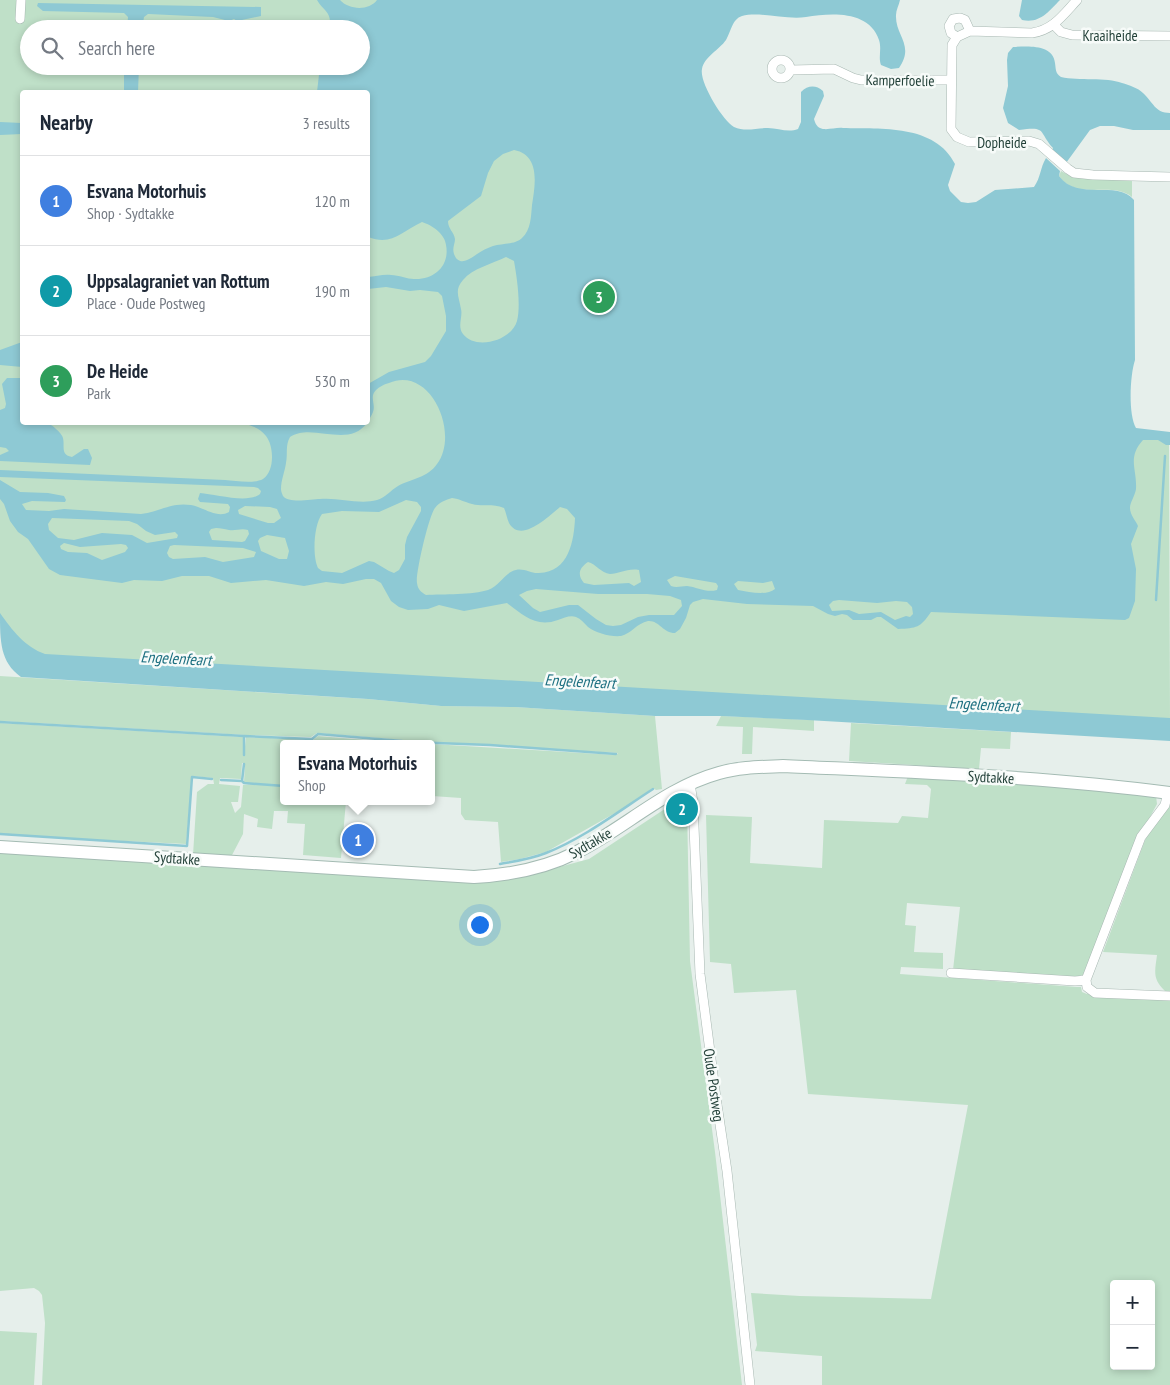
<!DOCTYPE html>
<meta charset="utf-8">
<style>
body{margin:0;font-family:"PT Sans Narrow",sans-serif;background:#f2f2f3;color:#1f2937}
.controls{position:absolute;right:15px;bottom:15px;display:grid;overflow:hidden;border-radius:5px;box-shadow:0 2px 8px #0003}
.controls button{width:45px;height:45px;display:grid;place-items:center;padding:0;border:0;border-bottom:1px solid #e0e1e3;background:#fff;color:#1f2937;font:25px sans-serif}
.you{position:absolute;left:479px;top:924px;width:18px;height:18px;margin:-12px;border:4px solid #fff;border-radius:50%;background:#1a73e8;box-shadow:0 0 0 8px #1a73e833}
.badge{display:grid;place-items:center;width:32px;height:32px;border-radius:50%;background:#7f5249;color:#fff;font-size:16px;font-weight:700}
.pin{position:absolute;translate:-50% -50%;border:2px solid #fff;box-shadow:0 1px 5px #0006}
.popup{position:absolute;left:280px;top:740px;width:155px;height:65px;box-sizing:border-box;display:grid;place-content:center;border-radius:5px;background:#fff;filter:drop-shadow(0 1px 4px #0005);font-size:16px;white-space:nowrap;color:#747a83}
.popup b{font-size:19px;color:#1f2937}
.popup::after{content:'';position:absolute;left:50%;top:100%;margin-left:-10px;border:10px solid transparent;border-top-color:#fff}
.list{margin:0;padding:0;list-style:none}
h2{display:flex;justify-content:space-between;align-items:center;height:65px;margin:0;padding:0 20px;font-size:21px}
h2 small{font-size:16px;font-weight:400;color:#747a83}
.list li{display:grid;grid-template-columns:32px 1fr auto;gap:15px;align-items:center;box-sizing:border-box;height:90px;padding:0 20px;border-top:1px solid #e0e1e3}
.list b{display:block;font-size:19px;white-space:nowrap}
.list p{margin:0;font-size:16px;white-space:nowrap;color:#747a83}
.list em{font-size:16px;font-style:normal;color:#747a83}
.icon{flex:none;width:28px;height:28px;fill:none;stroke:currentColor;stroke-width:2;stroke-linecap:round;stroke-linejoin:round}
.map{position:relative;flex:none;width:1170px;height:1385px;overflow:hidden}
.search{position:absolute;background:#fff;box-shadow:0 2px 8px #0003;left:20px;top:20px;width:350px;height:55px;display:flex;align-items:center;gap:12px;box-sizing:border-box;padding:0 18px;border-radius:28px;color:#747a83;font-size:19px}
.panel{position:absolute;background:#fff;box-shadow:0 2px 8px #0003;left:20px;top:90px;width:350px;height:335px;border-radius:5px}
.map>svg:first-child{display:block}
.green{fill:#bfe0c8;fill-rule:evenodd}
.water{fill:#8ec9d4;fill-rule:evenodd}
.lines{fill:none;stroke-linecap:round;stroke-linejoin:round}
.stream{stroke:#8ec9d4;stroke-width:2.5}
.street-casing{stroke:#a8b8b2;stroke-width:10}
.secondary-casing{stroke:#a4bbb3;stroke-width:14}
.street{stroke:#fff;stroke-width:9}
.secondary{stroke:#fff;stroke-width:12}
.labels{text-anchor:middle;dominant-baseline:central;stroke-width:5;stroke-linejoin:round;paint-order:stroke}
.street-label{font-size:15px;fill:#24423a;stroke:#f7fbf9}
.water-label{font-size:16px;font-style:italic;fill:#1c6f80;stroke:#f7fbf9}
</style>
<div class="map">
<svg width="1170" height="1385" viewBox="0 0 1170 1385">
<rect width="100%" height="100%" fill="#e6efeb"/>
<path class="green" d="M 0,0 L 419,0 L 1129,434 L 1169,440 L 1170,720 L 43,656 L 17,639 L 0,618 ZM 29,29 L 361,29 L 361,66 L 29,66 ZM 22,92 L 368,92 L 368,422 L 22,422 Z
M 1061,171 L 1072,177 L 1132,179 L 1132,197 C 1111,180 1077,202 1059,176 Z
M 0,676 L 368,699 L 441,706 L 515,707 L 655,716 L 662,789 L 656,790 L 653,788 L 624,808 L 546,852 L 520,859 L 501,862 L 498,822 L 465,820 L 461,814 L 461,798 L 432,796 L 432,744 L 616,755 L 618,753 L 409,741 L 409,743 L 427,744 L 284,744 L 284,801 L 346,801 L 341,858 L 303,855 L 305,824 L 287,823 L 288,811 L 274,811 L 272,829 L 257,827 L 258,819 L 244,814 L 243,834 L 231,857 L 193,855 L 197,792 L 208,784 L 214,784 L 213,778 L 192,776 L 186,844 L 20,836 L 0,833 L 0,723 L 243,737 L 243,756 L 244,756 L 246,737 L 313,740 L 318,736 L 402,743 L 403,740 L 317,733 L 311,737 L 245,735 L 0,721 ZM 242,763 L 245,764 L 244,782 L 254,784 L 243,785 L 241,807 L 235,813 L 231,802 L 238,802 L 240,786 L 219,784 L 220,778 L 241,779 Z
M 721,716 L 814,720 L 814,731 L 753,727 L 752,754 L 742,754 L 743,727 L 716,726 Z
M 851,723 L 1011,732 L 1010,749 L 981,748 L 979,769 L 849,761 Z
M 908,776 L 996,781 L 1156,796 L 1157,804 L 1134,847 L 1083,975 L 1075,977 L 953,970 L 960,907 L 907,903 L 905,925 L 916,926 L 914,952 L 943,953 L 943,969 L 901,967 L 900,974 L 1077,987 L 1081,987 L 1082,992 L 1087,994 L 1170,998 L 1170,1385 L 822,1385 L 822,1356 L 755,1351 L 757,1345 L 751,1293 L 800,1296 L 931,1299 L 968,1105 L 808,1094 L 796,990 L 734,993 L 731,964 L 710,962 L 706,815 L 752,817 L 750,863 L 822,868 L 824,820 L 898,823 L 902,816 L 928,818 L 931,789 L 927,785 L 905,784 ZM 1114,1284 L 1151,1284 L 1151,1366 L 1114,1366 Z
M 680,799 L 685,802 L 687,807 L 690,961 L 715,1152 L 742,1385 L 42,1385 L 45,1323 L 42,1295 L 39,1291 L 34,1288 L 0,1291 L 0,854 L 14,852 L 518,878 L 589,859 Z
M 1170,803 L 1170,992 L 1165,991 C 1152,979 1155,971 1157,955 L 1103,952 L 1144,843 L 1149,831 Z
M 0,1331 L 37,1333 L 34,1385 L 0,1385 Z"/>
<path class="water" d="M 317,0 L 340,0 C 349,10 369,11 377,0 L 900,0 C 899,5 896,10 896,15 C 895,36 915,45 899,68 L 891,69 L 881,65 C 878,57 882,49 879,40 C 869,10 831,13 806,17 C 785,20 759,11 742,16 C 732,19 731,32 726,40 C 719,50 704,57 702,69 C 699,82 723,121 734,127 C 745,132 757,128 768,128 C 778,128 788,133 798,129 L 801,122 L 801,92 C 808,85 816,85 823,91 L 824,96 L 814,119 C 815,122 816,126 820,128 C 826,131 836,127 843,128 C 881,129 935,124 955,164 L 948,185 L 950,191 L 961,202 L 968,203 L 976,202 L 995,190 L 1034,187 C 1041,177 1040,168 1046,158 L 1060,171 L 1059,176 C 1078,202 1117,179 1134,200 L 1135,360 C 1130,375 1128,414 1136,428 L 1170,432 L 1170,445 L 1166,445 L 1158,440 L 1143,440 C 1127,458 1137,468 1136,489 C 1135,496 1130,502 1130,508 C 1130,515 1136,521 1138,526 L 1131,544 L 1136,569 L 1135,601 L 1129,618 L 1125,620 L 931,612 C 920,628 917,628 898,629 L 881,617 L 877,617 L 871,620 L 853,620 L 847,615 L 842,614 L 835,616 L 828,614 L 813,606 L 747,604 L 703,599 L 693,602 L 690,605 L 686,618 L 680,629 L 675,633 C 663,633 659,620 648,621 C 637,623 631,634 621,636 C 610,637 596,633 588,627 C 584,623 581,619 576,617 C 570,615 564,618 558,620 C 536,628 523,615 507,603 L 464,611 L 439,605 L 428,609 L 408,610 L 399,607 L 391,601 L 381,583 L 374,579 L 366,579 L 343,584 L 326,582 L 304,586 L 266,580 L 231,583 L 209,576 L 182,576 L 162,581 L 134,580 L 122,583 L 60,575 L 49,569 L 28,539 L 18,532 L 10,521 L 4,504 L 0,499 L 0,470 L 225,480 C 236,481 254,484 263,479 C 275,471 274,446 266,436 C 260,428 252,426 243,423 L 367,423 C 348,449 312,422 290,437 C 285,446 288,453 286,463 C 285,471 281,480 281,489 C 281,491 282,494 283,496 C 289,504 312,499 320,499 C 338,497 359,505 377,500 C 385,498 391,490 398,486 C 413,478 427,478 437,464 C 460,434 431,365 389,383 C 385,384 379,387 376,390 C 369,397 376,404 373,412 C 372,415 369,419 368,422 L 368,384 L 389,372 L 425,362 L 431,356 L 446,331 L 446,316 L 442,296 L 438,292 L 420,290 L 410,291 L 386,287 L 368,289 L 368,277 C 375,277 383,274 391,275 C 399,275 407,279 414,279 C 435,280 450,265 446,245 C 445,234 432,225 422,222 C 401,232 392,246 368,237 L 368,92 L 317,92 L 320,66 L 361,66 L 361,29 L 329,29 C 333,12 324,12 317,0 ZM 514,150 C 541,155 535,186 532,205 C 531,216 531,230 522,238 C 515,245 502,243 493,246 C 490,247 485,249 482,251 C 474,255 460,270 454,254 C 452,248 455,244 455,239 C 454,232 448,229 448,221 L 481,196 L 488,173 L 494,161 L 503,154 ZM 506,257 L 514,261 C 517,278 521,305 517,321 C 512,340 476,351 463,334 C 457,326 463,317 461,309 C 459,297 454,290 463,280 C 473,268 492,264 506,257 ZM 0,477 L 254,487 L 258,488 L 261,491 L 260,494 C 248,504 215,494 200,493 L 198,499 L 200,502 L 228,504 L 230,507 L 229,512 C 217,519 203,507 191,505 C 170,502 160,512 141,514 L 64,509 L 49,511 L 26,510 L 22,504 L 32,501 L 65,502 L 66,500 L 64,496 L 48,493 L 20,492 L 0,480 ZM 452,498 C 460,499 464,502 472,504 C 483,507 492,503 504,508 C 506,512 507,519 509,523 C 521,544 549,516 560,507 L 567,509 L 575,518 C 574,541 569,572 539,573 C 532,574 524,568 516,570 C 505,572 500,586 488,590 C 473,595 443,594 426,595 C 421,592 418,590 417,583 C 415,575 429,515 435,508 C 439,502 446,500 452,498 ZM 406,500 L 417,502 L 421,507 L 421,511 L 407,537 L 405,545 L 405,559 L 399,570 L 394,573 L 389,571 L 374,562 L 369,561 L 342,573 L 322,571 L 318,568 C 312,556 314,524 322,514 L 342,511 L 379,512 ZM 245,506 L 270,507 L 277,509 L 281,518 L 274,523 L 268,523 L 239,514 L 238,510 ZM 52,518 L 129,521 L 137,524 L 146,531 L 155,535 L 175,532 L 178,535 L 177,538 L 147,543 L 132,535 L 102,533 L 74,540 L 58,538 L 49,530 L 48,524 ZM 216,528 C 221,528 224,529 229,530 C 236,531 241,528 248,530 L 249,534 L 245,541 L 242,542 L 212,540 L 209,532 L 211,529 ZM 267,535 L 285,538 L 289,551 L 287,559 L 279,559 L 261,551 L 258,541 L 260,538 ZM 64,543 L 80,547 L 121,544 L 126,545 L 128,548 L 125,552 L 102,560 L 87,553 L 68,552 L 61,549 L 60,546 ZM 174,545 L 243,548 L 256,552 L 254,557 L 223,562 L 205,557 L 173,559 L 169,557 L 167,553 L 170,546 ZM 588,562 C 596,564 601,573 610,574 C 619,574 627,568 639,570 L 641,582 L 634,586 L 629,583 L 594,585 L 584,583 C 577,575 579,568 588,562 ZM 675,576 L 716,583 L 718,586 L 717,590 C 706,593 697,587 687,586 C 681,586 677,588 671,586 L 667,580 ZM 738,581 L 763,583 L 772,581 L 775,589 C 766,596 750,592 738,590 L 734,584 ZM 536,589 L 598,594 L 647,594 L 670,596 L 681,600 L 682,606 L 674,615 L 649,615 L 638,617 L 621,625 L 613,626 L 606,625 L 596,619 L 578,605 L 569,605 L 540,612 L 533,608 L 519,595 L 527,591 ZM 839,600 L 877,603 L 896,601 L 907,602 L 912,607 L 913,614 L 910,617 L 906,616 L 895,620 L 881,612 L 859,614 L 849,610 L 832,611 L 829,605 L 833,601 Z
M 1022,0 L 1060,0 C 1049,11 1040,24 1022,20 L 1019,16 Z
M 38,3 L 261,7 L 261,16 L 237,21 L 234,19 L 229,21 L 213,17 L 148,14 L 144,17 L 142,29 L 127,29 L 128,17 L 124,13 L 43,11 L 37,6 Z
M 1013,47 C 1028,46 1053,44 1055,63 C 1056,69 1055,73 1061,77 C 1079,81 1106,77 1122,83 C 1129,85 1138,88 1143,93 C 1153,102 1155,113 1170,113 L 1170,130 L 1133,130 L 1114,126 L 1100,126 L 1090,130 L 1066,163 L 1051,152 L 1053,148 C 1038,131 1047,126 1019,130 L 1008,123 L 1003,108 L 1008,86 L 1007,60 L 1008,53 Z
M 124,66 L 139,66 L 138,92 L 124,92 Z
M 0,122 L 22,123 L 22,134 L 0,135 Z
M 22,342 L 22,367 L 0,365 L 0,350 Z
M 7,378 L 22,378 L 22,422 C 29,422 40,420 46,422 C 51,424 62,433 63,438 C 65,446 60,455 72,457 L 84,449 L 88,449 L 92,458 L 90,465 L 0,461 L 0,455 L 9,451 L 6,448 L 0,447 L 0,410 L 5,408 L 6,404 L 2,384 Z
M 0,613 C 12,630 25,647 45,654 L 1170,718 L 1170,741 L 807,720 L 721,716 L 655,716 L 515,707 L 441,706 L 368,699 L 21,677 C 0,662 0,641 0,613 Z"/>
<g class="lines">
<path class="stream" d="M 1156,600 L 1165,456
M 0,722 L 244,736 L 312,739 L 318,734 L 402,741
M 410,742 L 490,745 L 616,754
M 244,755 L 244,737
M 221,780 L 242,781 L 244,783 L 284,786
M 242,781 L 244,764
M 0,834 L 187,846 L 192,777 L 212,779
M 500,864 C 516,861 531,859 546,853 C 584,838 619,811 653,789"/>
<g class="street-casing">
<path id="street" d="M 1077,0 C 1063,15 1053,30 1032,33 L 970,31 L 957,37 L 952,45 L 951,129 L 957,137 L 969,142 L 1029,141 L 1039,144 L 1068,169 L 1074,173 L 1093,175 L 1170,177
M 20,19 L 21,0
M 1054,25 L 1061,32 L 1072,35 L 1170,36
M 957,37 L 951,33 L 949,26 L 953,19 L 960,18 L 965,20 L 970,31
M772 69a9 9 0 1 1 18 0a9 9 0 1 1-18 0Z
M 791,70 L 834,69 L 853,78 L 861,80 L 951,80
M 690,784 L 693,802 L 700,974 L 716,1098 L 727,1171 L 750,1385
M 951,973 L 1075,981 L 1086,980 L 1141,837 L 1165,805 L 1168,792
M 1086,980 L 1087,987 L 1095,993 L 1170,996"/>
</g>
<g class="secondary-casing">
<path id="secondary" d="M 0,847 L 474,877 C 510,875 544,869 577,852 C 625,828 665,788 719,773 C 740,767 762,767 783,766 C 912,772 1042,776 1170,793"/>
</g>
<use href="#street" class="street"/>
<use href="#secondary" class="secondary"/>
</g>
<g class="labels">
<g class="street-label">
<text x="1110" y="35">Kraaiheide</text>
<text transform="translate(900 80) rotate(1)">Kamperfoelie</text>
<text x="1002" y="142">Dopheide</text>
<text transform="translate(991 777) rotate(3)">Sydtakke</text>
<text transform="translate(590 843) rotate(-30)">Sydtakke</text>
<text transform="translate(177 858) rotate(4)">Sydtakke</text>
<text transform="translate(714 1085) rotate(82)">Oude Postweg</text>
</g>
<g class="water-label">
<text transform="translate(176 658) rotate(3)">Engelenfeart</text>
<text transform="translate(580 681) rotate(3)">Engelenfeart</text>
<text transform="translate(984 704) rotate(3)">Engelenfeart</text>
</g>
</g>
</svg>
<div class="controls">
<button>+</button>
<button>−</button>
</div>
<div class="you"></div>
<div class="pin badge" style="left:358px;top:840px;background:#3f7fe0">1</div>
<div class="popup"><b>Esvana Motorhuis</b>Shop</div>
<div class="pin badge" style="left:682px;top:809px;background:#0f9aa8">2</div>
<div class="pin badge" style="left:599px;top:297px;background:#2e9e5b">3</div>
<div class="search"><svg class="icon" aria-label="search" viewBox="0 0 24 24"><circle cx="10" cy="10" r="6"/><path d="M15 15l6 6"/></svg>Search here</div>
<section class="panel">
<h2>Nearby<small>3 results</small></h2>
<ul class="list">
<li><span class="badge" style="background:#3f7fe0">1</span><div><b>Esvana Motorhuis</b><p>Shop · Sydtakke</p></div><em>120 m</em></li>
<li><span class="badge" style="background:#0f9aa8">2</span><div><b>Uppsalagraniet van Rottum</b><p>Place · Oude Postweg</p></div><em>190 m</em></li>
<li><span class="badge" style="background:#2e9e5b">3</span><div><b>De Heide</b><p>Park</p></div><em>530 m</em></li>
</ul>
</section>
</div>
